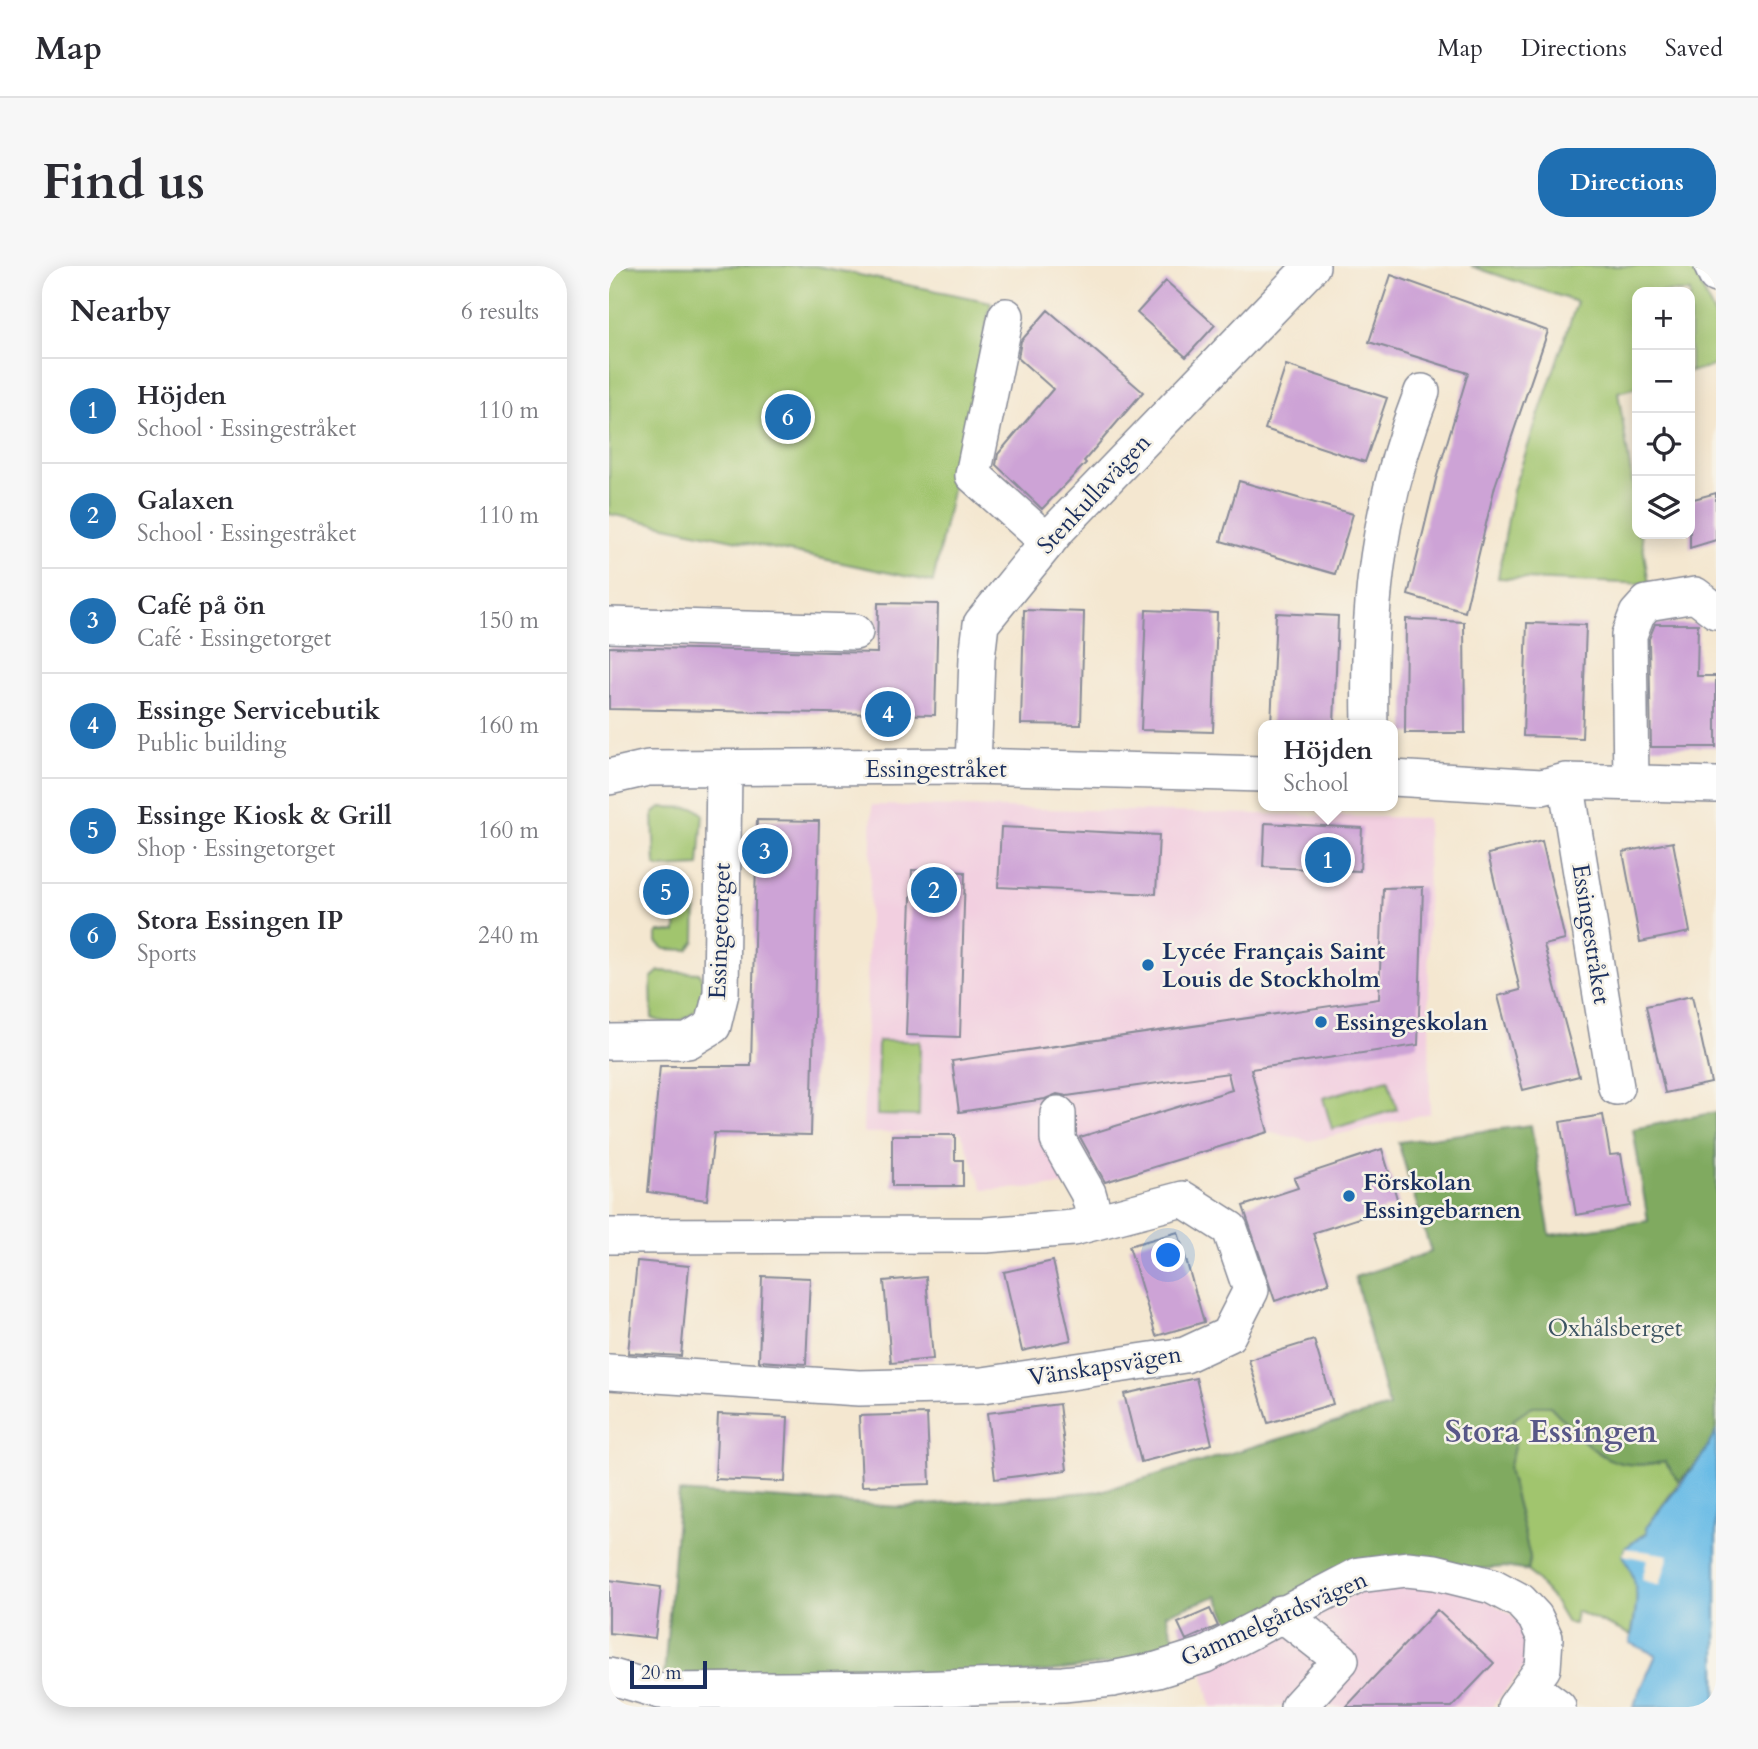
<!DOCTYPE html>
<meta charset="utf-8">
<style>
body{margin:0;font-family:Cardo,serif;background:#f7f7f7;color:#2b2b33}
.controls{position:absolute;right:21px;top:21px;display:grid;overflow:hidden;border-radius:14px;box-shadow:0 4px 18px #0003}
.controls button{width:63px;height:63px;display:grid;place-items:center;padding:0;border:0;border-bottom:2px solid #e1e1e2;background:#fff;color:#2b2b33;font:35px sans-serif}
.scale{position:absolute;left:21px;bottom:18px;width:77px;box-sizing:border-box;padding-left:7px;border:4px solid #1b2f5e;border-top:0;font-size:19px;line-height:24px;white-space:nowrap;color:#1b2f5e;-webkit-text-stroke:5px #f7f3e8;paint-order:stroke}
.you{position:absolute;left:560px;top:990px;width:24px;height:24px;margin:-18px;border:5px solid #fff;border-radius:50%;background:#1a73e8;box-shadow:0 0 0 10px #1a73e833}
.badge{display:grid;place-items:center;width:46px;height:46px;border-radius:50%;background:#1f6fb2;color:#fff;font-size:23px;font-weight:700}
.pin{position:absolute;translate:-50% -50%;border:4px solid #fff;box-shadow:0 2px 7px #0006}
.popup{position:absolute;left:649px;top:454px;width:140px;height:91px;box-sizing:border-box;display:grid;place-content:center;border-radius:14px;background:#fff;filter:drop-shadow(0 2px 5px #0005);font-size:23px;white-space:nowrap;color:#7c7c81}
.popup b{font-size:26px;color:#2b2b33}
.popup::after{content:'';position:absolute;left:50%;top:100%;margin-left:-14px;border:14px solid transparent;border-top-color:#fff}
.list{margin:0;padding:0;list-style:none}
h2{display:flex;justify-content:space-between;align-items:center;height:91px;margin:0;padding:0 28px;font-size:30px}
h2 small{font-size:23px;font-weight:400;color:#7c7c81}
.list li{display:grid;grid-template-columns:46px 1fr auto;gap:21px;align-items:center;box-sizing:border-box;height:105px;padding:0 28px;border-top:2px solid #e1e1e2}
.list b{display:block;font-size:26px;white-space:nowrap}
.list p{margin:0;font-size:23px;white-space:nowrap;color:#7c7c81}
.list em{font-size:23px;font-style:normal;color:#7c7c81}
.icon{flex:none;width:38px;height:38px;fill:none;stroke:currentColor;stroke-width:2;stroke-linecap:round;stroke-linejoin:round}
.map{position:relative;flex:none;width:1107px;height:1441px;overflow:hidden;border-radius:28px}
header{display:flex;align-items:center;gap:42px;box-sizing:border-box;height:98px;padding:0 35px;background:#fff;border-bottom:2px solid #e1e1e2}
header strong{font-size:33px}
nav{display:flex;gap:38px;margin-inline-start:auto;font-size:24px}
.intro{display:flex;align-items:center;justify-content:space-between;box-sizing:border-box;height:168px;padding:0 42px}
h1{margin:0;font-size:49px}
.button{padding:18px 32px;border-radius:28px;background:#1f6fb2;color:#fff;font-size:24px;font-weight:700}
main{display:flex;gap:42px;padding:0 42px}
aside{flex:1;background:#fff;border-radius:28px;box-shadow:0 4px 18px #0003}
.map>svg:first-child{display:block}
.built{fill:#f2cfe0}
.green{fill:#a1c56e;stroke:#5e7a66;stroke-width:2}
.forest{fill:#80aa61;stroke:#4e6c60;stroke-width:2}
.water{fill:#6abce6;stroke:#4276a2;stroke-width:2}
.pier{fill:#f4e7d0}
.building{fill:#cda3d6}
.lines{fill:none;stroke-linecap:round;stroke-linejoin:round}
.minor-casing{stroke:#888b97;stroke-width:38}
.minor{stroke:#fff;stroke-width:35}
.poi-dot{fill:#1f6fb2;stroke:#f7f3e8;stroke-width:2.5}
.labels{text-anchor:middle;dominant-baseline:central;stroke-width:5;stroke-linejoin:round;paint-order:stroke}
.street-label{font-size:24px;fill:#1b2f5e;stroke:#f7f3e8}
.poi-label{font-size:24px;font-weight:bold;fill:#1b2f5e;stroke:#f7f3e8;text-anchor:start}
.park-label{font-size:24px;fill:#3c5462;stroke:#f7f3e8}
.district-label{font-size:32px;font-weight:bold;fill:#595888;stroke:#f7f3e8}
</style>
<header>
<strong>Map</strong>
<nav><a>Map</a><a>Directions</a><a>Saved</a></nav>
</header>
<div class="intro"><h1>Find us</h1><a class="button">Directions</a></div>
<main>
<aside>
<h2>Nearby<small>6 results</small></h2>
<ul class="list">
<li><span class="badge">1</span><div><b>Höjden</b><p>School · Essingestråket</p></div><em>110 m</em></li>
<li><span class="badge">2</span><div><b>Galaxen</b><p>School · Essingestråket</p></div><em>110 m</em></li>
<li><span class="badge">3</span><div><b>Café på ön</b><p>Café · Essingetorget</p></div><em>150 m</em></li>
<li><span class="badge">4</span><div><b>Essinge Servicebutik</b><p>Public building</p></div><em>160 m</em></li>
<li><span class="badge">5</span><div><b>Essinge Kiosk &amp; Grill</b><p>Shop · Essingetorget</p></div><em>160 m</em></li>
<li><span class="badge">6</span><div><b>Stora Essingen IP</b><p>Sports</p></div><em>240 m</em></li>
</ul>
</aside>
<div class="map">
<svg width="1107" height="1441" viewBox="0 0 1107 1441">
<rect width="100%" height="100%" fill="#f7f3e8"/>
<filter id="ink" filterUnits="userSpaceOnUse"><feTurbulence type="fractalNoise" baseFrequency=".0143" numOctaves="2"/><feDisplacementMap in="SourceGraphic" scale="14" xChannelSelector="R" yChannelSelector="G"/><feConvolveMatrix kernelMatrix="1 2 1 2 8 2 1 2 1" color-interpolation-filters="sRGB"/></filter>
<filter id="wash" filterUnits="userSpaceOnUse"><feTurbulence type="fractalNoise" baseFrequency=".00686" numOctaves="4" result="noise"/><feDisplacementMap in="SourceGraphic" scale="28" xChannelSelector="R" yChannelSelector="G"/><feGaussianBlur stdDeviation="1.57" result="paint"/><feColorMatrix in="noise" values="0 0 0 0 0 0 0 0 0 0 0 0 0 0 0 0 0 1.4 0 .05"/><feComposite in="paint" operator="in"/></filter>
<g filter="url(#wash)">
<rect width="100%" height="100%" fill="#f4e7d0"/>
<path class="built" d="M 263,539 L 818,552 L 821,847 L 701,875 L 659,866 L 488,918 L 374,924 L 352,866 L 254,867 Z
M 810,1315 L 866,1327 L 902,1348 L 919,1369 L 918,1398 L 883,1441 L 602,1441 L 594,1405 L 753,1324 Z"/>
<path class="green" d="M 0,0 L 207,0 L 382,36 L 324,316 L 0,248 Z
M 862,0 L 1083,0 L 1107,53 L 1107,99 L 1081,106 L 1081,26 L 1028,26 L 1028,121 L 1009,126 L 1028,246 L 1028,268 L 1032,268 L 1040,318 L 889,312 L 904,224 L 968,36 Z
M 52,541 L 86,542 L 94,548 L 90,600 L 51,602 L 46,599 L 44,548 Z
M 68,624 L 82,624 L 87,629 L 86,675 L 79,684 L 56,683 L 48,676 L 48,666 L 67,666 Z
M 50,705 L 90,707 C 107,737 73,767 43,752 L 42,712 Z
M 269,775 L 311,775 L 310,850 L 268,849 Z
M 779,813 L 788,843 L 723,863 L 714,832 Z
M 924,1140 L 941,1140 C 979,1178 996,1210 1056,1195 L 1070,1216 L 1037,1262 L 1038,1266 L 1016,1282 L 1014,1288 C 1033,1321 1029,1334 1022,1369 L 967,1345 L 965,1358 L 958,1357 L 943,1332 L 919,1305 L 921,1291 L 899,1203 L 907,1174 L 904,1154 Z"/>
<path class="forest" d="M 1107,846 L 1107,1166 L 1092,1192 L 1070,1216 L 1056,1195 C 996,1210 979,1178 941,1140 L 924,1140 L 904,1154 L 907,1174 L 899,1203 L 921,1291 L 919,1305 L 896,1301 L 860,1304 L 827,1297 L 624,1362 L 608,1330 L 557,1348 L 569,1385 C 401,1423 225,1412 55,1409 L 70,1226 L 290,1241 L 492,1225 L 780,1141 L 746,1011 L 822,986 L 789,876 L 922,859 L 941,969 L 1039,955 L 1024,863 Z"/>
<path class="water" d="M 1107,1166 L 1107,1441 L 1024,1441 L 1047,1389 L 1021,1377 C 1028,1340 1034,1323 1014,1289 L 1016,1282 L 1038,1267 L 1037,1262 L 1092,1192 Z"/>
<path class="pier" d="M 1016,1282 L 1060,1289 L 1051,1319 L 1033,1314 L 1038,1294 L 1014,1289 Z"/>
<g id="blocks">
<path class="building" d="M 782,9 L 939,65 L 886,220 L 856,346 L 799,329 L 827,213 L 859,107 L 760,76 Z
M 557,15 L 606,59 L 577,91 L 528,47 Z
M 439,44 L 534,126 L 475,195 L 477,197 L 433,243 L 387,199 L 389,188 L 444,123 L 409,92 L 412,75 Z
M 677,99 L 778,132 L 756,196 L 656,163 Z
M 630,215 L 744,248 L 726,308 L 612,275 Z
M 1107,227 L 1107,274 L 1081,282 L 1081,234 Z
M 269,337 L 329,338 L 326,449 L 0,443 L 0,381 L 268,387 Z
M 415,344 L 475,346 L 472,459 L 412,458 Z
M 537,344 L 608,347 L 604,466 L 532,464 Z
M 667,347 L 729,350 L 725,459 L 662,459 Z
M 797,353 L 855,356 L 856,467 L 796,467 Z
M 918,357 L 977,359 L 973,472 L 914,470 Z
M 1046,358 L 1089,358 L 1088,410 L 1107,410 L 1107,481 L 1042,481 L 1040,373 Z
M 148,554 L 210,555 L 202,869 L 105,867 L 98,934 L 39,926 L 51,800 L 142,800 Z
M 656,557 L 753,562 L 751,605 L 654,601 Z
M 392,561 L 550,569 L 547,628 L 389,621 Z
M 933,575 L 956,674 L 935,679 L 970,810 L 914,824 L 889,730 L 911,724 L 879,588 Z
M 1064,576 L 1081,666 L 1031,676 L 1014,586 Z
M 303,604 L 356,606 L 351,771 L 297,769 Z
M 814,621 L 809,779 L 642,803 L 659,866 L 496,916 L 471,871 L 623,824 L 619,807 L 458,830 L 448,828 L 436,833 L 350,846 L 343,795 L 770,733 L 774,622 Z
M 1083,730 L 1102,817 L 1056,827 L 1037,740 Z
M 994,849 L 1001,889 L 1012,888 L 1021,940 L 967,949 L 951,856 Z
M 283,869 L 346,869 L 346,894 L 354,894 L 354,920 L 283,920 Z
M 773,883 L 790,939 L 704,967 L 720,1017 L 666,1035 L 634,940 L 689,922 L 685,912 Z
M 569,966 L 595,1056 L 547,1070 L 520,980 Z
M 28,995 L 80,1000 L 72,1090 L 19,1087 Z
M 444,995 L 462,1074 L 413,1085 L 395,1006 Z
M 153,1010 L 201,1012 L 197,1098 L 150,1095 Z
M 317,1011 L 324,1093 L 282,1097 L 275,1015 Z
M 705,1074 L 724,1138 L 659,1157 L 640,1094 Z
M 587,1112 L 603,1178 L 532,1196 L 515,1128 Z
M 450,1138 L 458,1204 L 386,1213 L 378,1147 Z
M 109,1148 L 179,1151 L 176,1216 L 106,1213 Z
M 318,1148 L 321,1218 L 253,1220 L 250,1150 Z
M 0,1314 L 52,1321 L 46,1372 L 0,1367 Z
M 601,1343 L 609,1360 L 577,1374 L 569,1357 Z
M 828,1344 L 885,1397 L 843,1441 L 737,1441 Z"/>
</g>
</g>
<g filter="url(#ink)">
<use href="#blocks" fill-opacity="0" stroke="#888b97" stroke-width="2"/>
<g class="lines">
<g class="minor-casing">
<path id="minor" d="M 1103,0 L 1107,9
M 397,50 L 364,209 L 439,276
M 0,359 L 246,366
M 761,459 C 758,338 769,239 813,126
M 364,500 L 368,392 L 372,358 L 450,262 L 703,0
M 0,511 L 39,502 L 364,500 L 654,508
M 784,512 L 933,521 L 957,515 L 1107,519
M 957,515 L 1007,821
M 1022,515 L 1020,369 L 1028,348 L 1038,337 L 1086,329 L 1107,345
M 0,776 L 79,775 L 104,760 L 112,727 L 115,504
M 449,848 L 449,874 L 479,927 L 487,955
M 0,970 L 377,969 L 464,962 L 574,933 L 621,963 L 642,1024 L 619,1069 L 576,1089 L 374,1119 L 250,1122 L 0,1106
M 672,1347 L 732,1394 L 689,1441
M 0,1410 L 51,1425 L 302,1423 L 454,1418 L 503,1413 L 548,1404 L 596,1389 L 750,1309 L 798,1303 L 826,1306 L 883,1320 L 911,1335 L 926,1351 L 936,1372 L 934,1402 L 906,1441
M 921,1420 L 949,1441"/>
</g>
<use href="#minor" class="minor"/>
</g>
</g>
<g class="poi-dot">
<circle cx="539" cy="699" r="7"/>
<circle cx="712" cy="756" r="7"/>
<circle cx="740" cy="930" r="7"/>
</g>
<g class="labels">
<g class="street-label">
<text transform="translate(485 228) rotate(-47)">Stenkullavägen</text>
<text x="327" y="503">Essingestråket</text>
<text transform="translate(111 665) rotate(-88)">Essingetorget</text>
<text transform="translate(982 668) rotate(81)">Essingestråket</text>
<text transform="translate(496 1100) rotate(-9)">Vänskapsvägen</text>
<text transform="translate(665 1353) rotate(-24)">Gammelgårdsvägen</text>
</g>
<g class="poi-label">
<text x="553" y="685">Lycée Français Saint<tspan x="553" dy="28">Louis de Stockholm</tspan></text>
<text x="726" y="756">Essingeskolan</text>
<text x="754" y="916">Förskolan<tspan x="754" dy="28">Essingebarnen</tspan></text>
</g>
<g class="park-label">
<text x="1006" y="1062">Oxhålsberget</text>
</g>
<g class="district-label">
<text x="942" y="1166">Stora Essingen</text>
</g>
</g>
</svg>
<div class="controls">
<button>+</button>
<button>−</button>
<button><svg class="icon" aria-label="locate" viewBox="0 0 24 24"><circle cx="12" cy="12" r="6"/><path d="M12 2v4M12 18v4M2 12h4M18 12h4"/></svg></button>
<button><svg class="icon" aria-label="layers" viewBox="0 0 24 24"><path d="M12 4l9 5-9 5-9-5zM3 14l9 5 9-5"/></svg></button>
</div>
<div class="scale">20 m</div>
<div class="you"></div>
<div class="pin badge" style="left:719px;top:594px">1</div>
<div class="popup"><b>Höjden</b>School</div>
<div class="pin badge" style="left:325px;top:624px">2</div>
<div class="pin badge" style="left:156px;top:585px">3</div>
<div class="pin badge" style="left:279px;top:448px">4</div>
<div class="pin badge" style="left:57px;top:626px">5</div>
<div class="pin badge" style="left:179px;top:151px">6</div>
</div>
</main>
